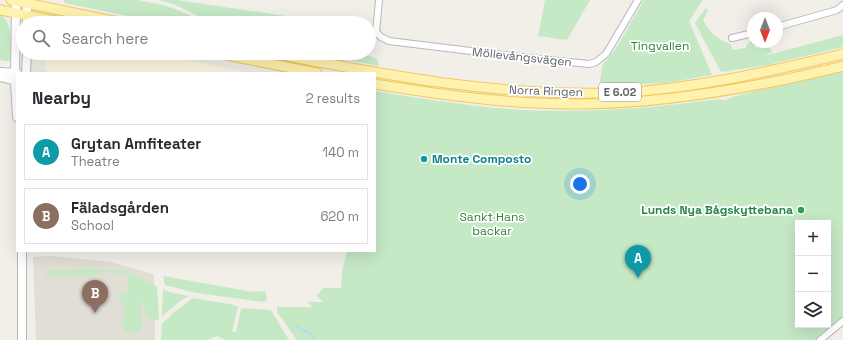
<!DOCTYPE html>
<meta charset="utf-8">
<style>
body{margin:0;font-family:"Space Grotesk",sans-serif;background:#f7f7f7;color:#2b2b33}
.controls{position:absolute;right:12px;bottom:12px;display:grid;overflow:hidden;border-radius:0px;box-shadow:0 4px 16px #0002}
.controls button{width:36px;height:36px;display:grid;place-items:center;padding:0;border:0;border-bottom:1px solid #e1e1e2;background:#fff;color:#2b2b33;font:20px sans-serif}
.compass{position:absolute;left:747px;top:12px;width:36px;height:36px;border-radius:50%;background:#fff;box-shadow:0 4px 16px #0002;rotate:180deg}
.you{position:absolute;left:580px;top:184px;width:14px;height:14px;margin:-10px;border:3px solid #fff;border-radius:50%;background:#1a73e8;box-shadow:0 0 0 6px #1a73e833}
.badge{display:grid;place-items:center;width:26px;height:26px;border-radius:50%;background:#1a73e8;color:#fff;font-size:13px;font-weight:700}
.pin{position:absolute;translate:-50% -33px;filter:drop-shadow(0 1px 2px #0008)}
.pin::after{content:'';position:absolute;top:21px;width:14px;height:12px;background:inherit;clip-path:polygon(0 0,100% 0,50% 100%)}
.list{margin:0;padding:0;list-style:none}
h2{display:flex;justify-content:space-between;align-items:center;height:52px;margin:0;padding:0 16px;font-size:17px}
h2 small{font-size:13px;font-weight:400;color:#7c7c81}
.list li{display:grid;grid-template-columns:26px 1fr auto;gap:12px;align-items:center;box-sizing:border-box;height:56px;margin:0 8px 8px;padding:0 8px;border:1px solid #e1e1e2;border-radius:0px}
.list b{display:block;font-size:15px;white-space:nowrap}
.list p{margin:0;font-size:13px;white-space:nowrap;color:#7c7c81}
.list em{font-size:13px;font-style:normal;color:#7c7c81}
.icon{flex:none;width:22px;height:22px;fill:none;stroke:currentColor;stroke-width:2;stroke-linecap:round;stroke-linejoin:round}
.map{position:relative;flex:none;width:843px;height:340px;overflow:hidden}
.search{position:absolute;background:#fff;box-shadow:0 4px 16px #0002;left:16px;top:16px;width:360px;height:44px;display:flex;align-items:center;gap:10px;box-sizing:border-box;padding:0 14px;border-radius:22px;color:#7c7c81;font-size:15px}
.panel{position:absolute;background:#fff;box-shadow:0 4px 16px #0002;left:16px;top:72px;width:360px;height:180px;border-radius:0px}
.map>svg:first-child{display:block}
.commercial{fill:#fef7e0}
.education{fill:#e1ded6}
.green{fill:#c5e8c5;fill-rule:evenodd}
.lines{fill:none;stroke-linecap:round;stroke-linejoin:round}
.stream{stroke:#aadaff;stroke-width:1.5}
.street-casing{stroke:#b5b8bc;stroke-width:8}
.secondary-casing{stroke:#b6babf;stroke-width:10}
.primary-casing{stroke:#f2c960;stroke-width:11}
.street{stroke:#fff;stroke-width:6}
.secondary{stroke:#fff;stroke-width:8}
.primary{stroke:#fff2af;stroke-width:9}
.culture-dot{fill:#0f9aa8;stroke:#fff;stroke-width:1.5}
.leisure-dot{fill:#2e9e5b;stroke:#fff;stroke-width:1.5}
.labels{text-anchor:middle;dominant-baseline:central;stroke-width:3.5;stroke-linejoin:round;paint-order:stroke}
.shield{fill:#fff;stroke:#8f9295;stroke-width:1}
.shield-label{font-size:11px;font-weight:bold;fill:#5f6368}
.park-label{font-size:12px;fill:#348238;stroke:#fff}
.street-label{font-size:12px;fill:#5f6368;stroke:#fff}
.culture-label{font-size:12px;font-weight:bold;fill:#0d838f;stroke:#fff;text-anchor:start}
.leisure-label{font-size:12px;font-weight:bold;fill:#27864d;stroke:#fff;text-anchor:end}
</style>
<div class="map">
<svg width="843" height="340" viewBox="0 0 843 340">
<rect width="100%" height="100%" fill="#f1efe8"/>
<path class="commercial" d="M 47,53 L 154,53 L 248,73 L 54,73 L 44,70 Z"/>
<path class="education" d="M 52,256 L 111,262 L 154,274 L 155,340 L 36,340 L 33,257 Z"/>
<path class="green" d="M 64,0 L 139,0 L 141,1 C 152,3 162,4 172,8 C 186,13 199,20 214,23 L 162,23 L 65,3 Z
M 159,0 L 177,0 L 333,23 L 234,23 L 198,16 L 176,5 Z
M 545,0 L 590,0 L 567,40 L 538,36 Z
M 644,0 L 703,0 L 689,21 L 712,75 L 666,83 L 599,86 L 603,64 L 615,50 Z
M 706,8 L 708,10 L 703,20 C 709,31 717,40 730,44 L 733,50 L 745,48 L 751,40 L 754,42 L 756,48 L 769,43 L 772,52 L 764,56 L 843,35 L 843,47 L 767,65 L 721,72 L 695,23 Z
M 0,15 C 14,20 10,48 10,61 L 2,61 L 0,59 Z
M 314,53 L 361,53 L 377,59 L 379,66 Z
M 843,70 L 843,318 L 816,340 L 297,340 L 277,312 L 277,307 L 312,307 L 308,302 L 323,302 L 317,296 L 323,288 L 341,288 L 342,272 L 347,251 L 375,251 L 375,91 C 424,99 473,107 522,110 C 588,113 654,108 719,99 C 724,101 728,100 732,97 ZM 798,223 L 828,223 L 828,325 L 798,325 Z
M 94,269 L 126,271 L 157,287 L 159,320 L 146,318 L 144,302 L 141,302 L 141,332 L 124,332 L 124,302 L 119,301 L 118,294 L 128,293 L 128,275 L 107,272 L 92,275 L 45,276 L 47,270 Z
M 163,276 L 253,292 L 265,291 L 267,299 L 264,302 L 197,293 L 165,285 Z
M 163,289 L 172,293 L 189,296 L 183,299 L 162,316 Z
M 193,298 L 235,305 L 238,307 L 232,331 L 236,332 L 241,309 L 244,308 L 271,310 L 289,340 L 226,340 L 217,336 L 206,340 L 161,340 L 162,324 L 173,313 Z"/>
<g class="lines">
<path class="stream" d="M 296,327 L 311,334 L 315,338"/>
<g class="street-casing">
<path id="street" d="M 379,0 L 376,32 L 381,37 L 389,41 L 520,57 L 589,64 L 596,62 L 606,54 L 638,0
M 777,27 L 837,10 L 843,5
M 732,38 L 753,33
M 820,340 L 843,321"/>
</g>
<g class="secondary-casing">
<path id="secondary" d="M 16,0 L 15,81 L 17,117
M 27,23 L 27,0
M 0,72 L 17,73
M 26,73 L 27,53
M 0,77 L 17,81
M 22,251 L 22,340"/>
</g>
<g class="primary-casing">
<path id="primary" d="M 11,0 L 123,23
M 0,10 L 65,23
M 216,53 L 317,73
M 272,53 C 384,75 496,96 611,93 C 690,90 766,72 843,54
M 375,84 C 443,95 513,105 583,104 C 671,103 758,87 843,66"/>
</g>
<use href="#street" class="street"/>
<use href="#secondary" class="secondary"/>
<use href="#primary" class="primary"/>
</g>
<circle class="culture-dot" cx="424" cy="159" r="4"/>
<circle class="leisure-dot" cx="801" cy="210" r="4"/>
<g class="labels">
<rect class="shield" x="599" y="83" width="42" height="18" rx="3"/>
<g class="shield-label">
<text x="620" y="92">E 6.02</text>
</g>
<g class="park-label">
<text x="660" y="46">Tingvallen</text>
<text x="492" y="217">Sankt Hans<tspan x="492" dy="14">backar</tspan></text>
</g>
<g class="street-label">
<text transform="translate(522 57) rotate(6)">Möllevångsvägen</text>
<text transform="translate(546 91) rotate(2)">Norra Ringen</text>
</g>
<g class="culture-label">
<text x="432" y="159">Monte Composto</text>
</g>
<g class="leisure-label">
<text x="793" y="210">Lunds Nya Bågskyttebana</text>
</g>
</g>
</svg>
<div class="controls">
<button>+</button>
<button>−</button>
<button><svg class="icon" aria-label="layers" viewBox="0 0 24 24"><path d="M12 4l9 5-9 5-9-5zM3 14l9 5 9-5"/></svg></button>
</div>
<svg class="compass" viewBox="-18 -18 36 36"><path d="M0-13l5 13h-10z" fill="#e53935"/><path d="M0 13l5-13h-10z" fill="#7c7c81"/></svg>
<div class="you"></div>
<div class="pin badge" style="left:638px;top:278px;background:#0f9aa8">A</div>
<div class="pin badge" style="left:95px;top:313px;background:#8d6e63">B</div>
<div class="search"><svg class="icon" aria-label="search" viewBox="0 0 24 24"><circle cx="10" cy="10" r="6"/><path d="M15 15l6 6"/></svg>Search here</div>
<section class="panel">
<h2>Nearby<small>2 results</small></h2>
<ul class="list">
<li><span class="badge" style="background:#0f9aa8">A</span><div><b>Grytan Amfiteater</b><p>Theatre</p></div><em>140 m</em></li>
<li><span class="badge" style="background:#8d6e63">B</span><div><b>Fäladsgården</b><p>School</p></div><em>620 m</em></li>
</ul>
</section>
</div>
